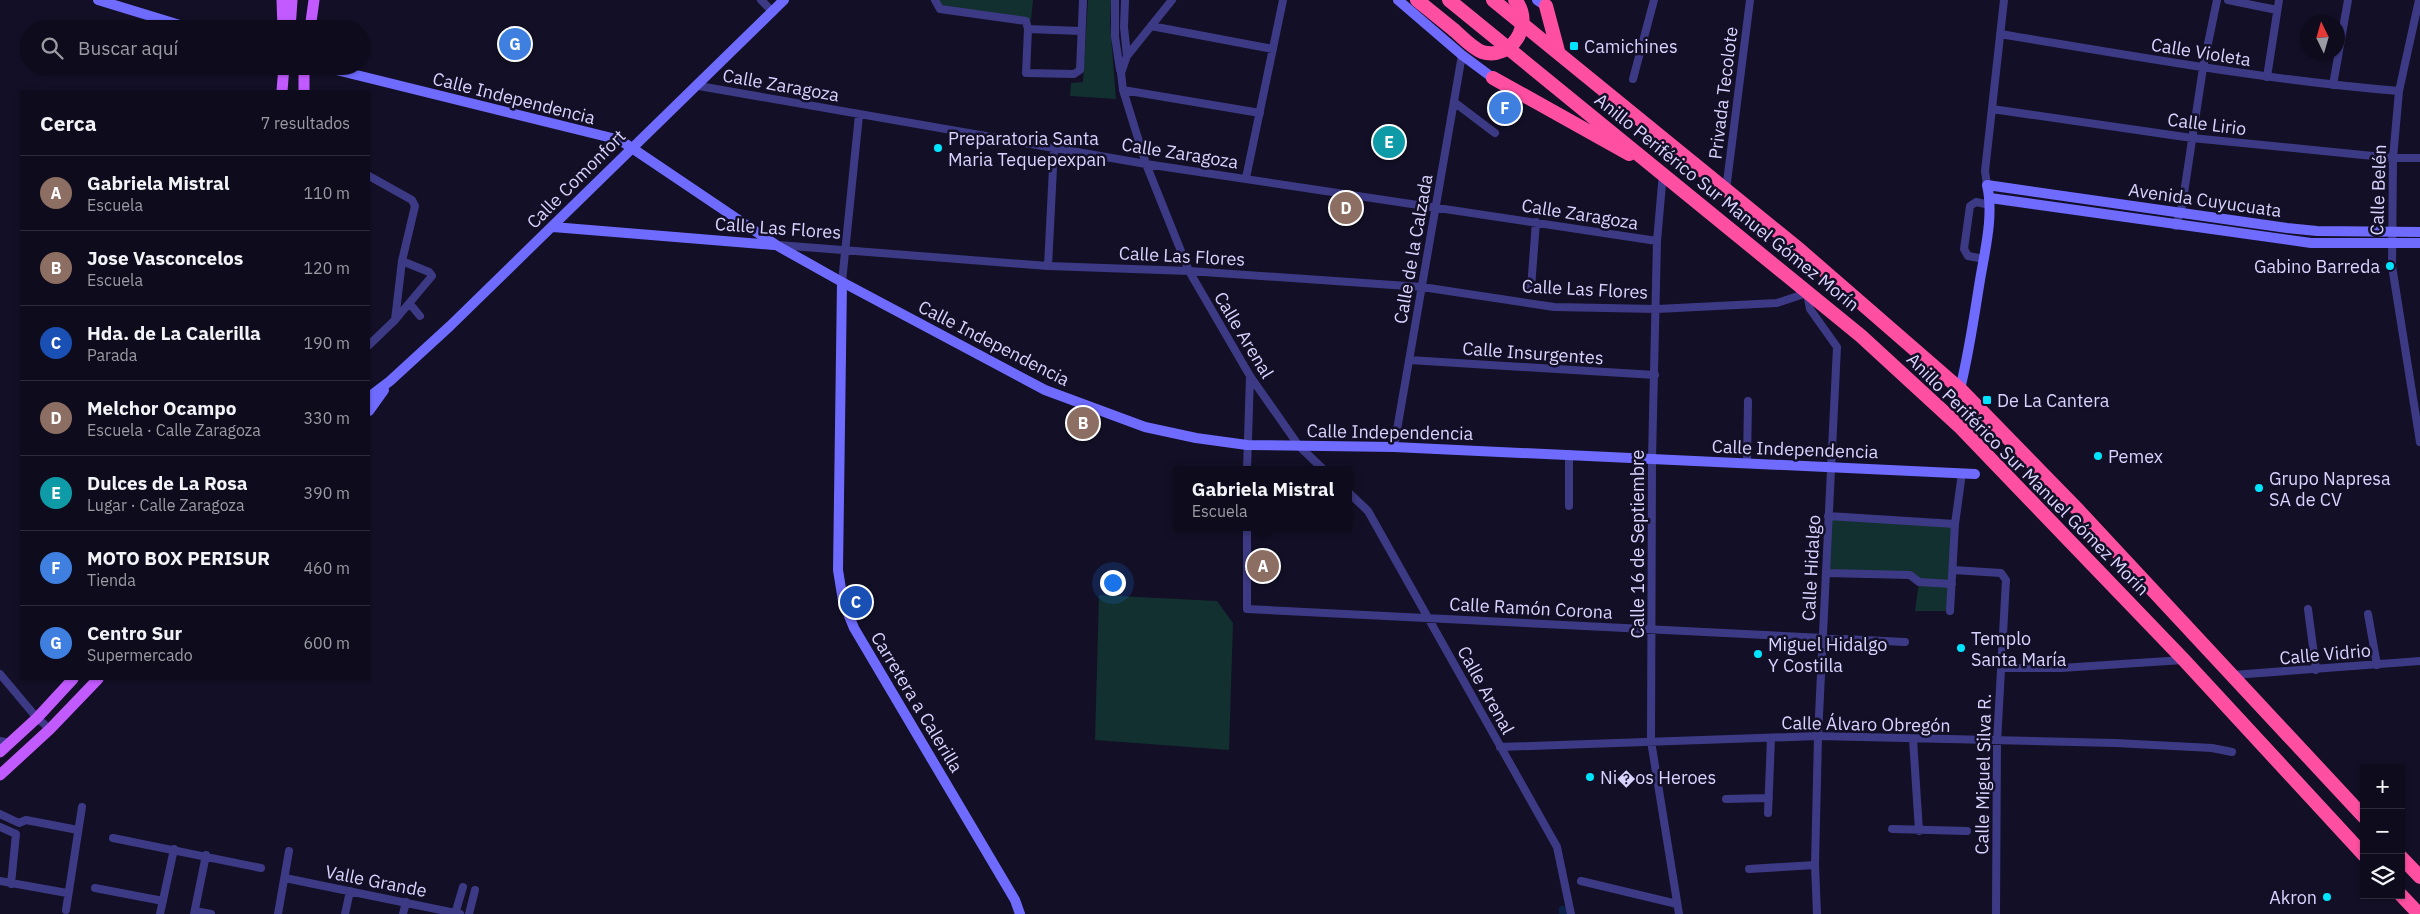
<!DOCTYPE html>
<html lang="es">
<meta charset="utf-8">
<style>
body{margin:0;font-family:"IBM Plex Sans",sans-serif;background:#171425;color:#f1f3f6}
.controls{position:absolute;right:15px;bottom:15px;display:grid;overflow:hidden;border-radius:0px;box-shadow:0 1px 4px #0004}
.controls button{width:45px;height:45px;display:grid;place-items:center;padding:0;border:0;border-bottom:1px solid #2e2b3b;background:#0e0b1c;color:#f1f3f6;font:25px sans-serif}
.compass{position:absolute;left:2300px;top:15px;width:45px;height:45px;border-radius:50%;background:#0e0b1c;box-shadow:0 1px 4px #0004;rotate:355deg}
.you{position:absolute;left:1112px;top:582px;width:18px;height:18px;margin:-12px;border:4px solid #fff;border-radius:50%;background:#1a73e8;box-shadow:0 0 0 8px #1a73e833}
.badge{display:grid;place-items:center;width:32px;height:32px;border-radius:50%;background:#7c3aed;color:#fff;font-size:16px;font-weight:700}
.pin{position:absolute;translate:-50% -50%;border:2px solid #fff;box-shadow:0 1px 5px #0006}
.popup{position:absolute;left:1174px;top:466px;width:178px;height:65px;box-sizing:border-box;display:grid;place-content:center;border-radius:0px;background:#0e0b1c;filter:drop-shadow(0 1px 4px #0005);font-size:16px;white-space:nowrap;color:#9b9ba3}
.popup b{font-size:19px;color:#f1f3f6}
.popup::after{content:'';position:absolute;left:50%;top:100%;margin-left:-10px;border:10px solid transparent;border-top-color:#0e0b1c}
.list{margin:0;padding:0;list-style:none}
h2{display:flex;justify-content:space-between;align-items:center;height:65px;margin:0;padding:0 20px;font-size:21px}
h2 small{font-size:16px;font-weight:400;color:#9b9ba3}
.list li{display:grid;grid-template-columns:32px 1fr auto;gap:15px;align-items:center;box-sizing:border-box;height:75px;padding:0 20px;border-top:1px solid #2e2b3b}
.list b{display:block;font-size:19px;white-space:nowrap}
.list p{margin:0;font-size:16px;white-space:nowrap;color:#9b9ba3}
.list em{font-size:16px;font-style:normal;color:#9b9ba3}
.icon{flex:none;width:28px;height:28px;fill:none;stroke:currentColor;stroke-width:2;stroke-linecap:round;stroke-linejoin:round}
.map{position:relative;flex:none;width:2420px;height:914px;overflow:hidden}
.search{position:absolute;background:#0e0b1c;box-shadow:0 1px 4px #0004;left:20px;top:20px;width:350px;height:55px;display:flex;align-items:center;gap:12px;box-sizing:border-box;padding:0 18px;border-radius:28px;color:#9b9ba3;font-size:19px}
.panel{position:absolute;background:#0e0b1c;box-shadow:0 1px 4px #0004;left:20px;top:90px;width:350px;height:590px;border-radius:0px}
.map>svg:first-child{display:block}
.green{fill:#12302f}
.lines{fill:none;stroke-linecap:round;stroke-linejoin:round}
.canal{stroke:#0c2248;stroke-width:9}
.street{stroke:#3d3a85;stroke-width:8}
.secondary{stroke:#6f6bff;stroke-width:10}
.primary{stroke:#c25bff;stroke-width:11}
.highway{stroke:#ff4fa3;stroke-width:14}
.highway-bridge{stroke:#ff4fa3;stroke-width:14}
.poi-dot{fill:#00e5ff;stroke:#130f26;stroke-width:2}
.labels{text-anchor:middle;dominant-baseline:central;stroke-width:5;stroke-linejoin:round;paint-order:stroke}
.poi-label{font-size:18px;fill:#d9d4ff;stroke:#130f26;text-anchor:start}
.street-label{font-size:18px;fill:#d9d4ff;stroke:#130f26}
</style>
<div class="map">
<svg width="2420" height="914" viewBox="0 0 2420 914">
<rect width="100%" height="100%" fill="#130f26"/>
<path class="green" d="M 939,0 L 1033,0 L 1031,20 L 942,7 Z
M 1088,0 L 1111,0 L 1110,23 L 1116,99 L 1070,96 L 1071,83 L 1083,82 Z
M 1828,516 L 1955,524 L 1950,611 L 1915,611 L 1919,582 L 1910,575 L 1826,573 Z
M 1099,595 L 1217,601 L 1233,623 L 1229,750 L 1095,740 Z"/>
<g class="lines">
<path class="canal" d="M 1563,910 L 1564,914"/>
<path class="street" d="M 761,0 L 773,12
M 935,0 L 940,9 L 1026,21 L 1028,29 L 1026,73 L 1074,74 L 1080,70 L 1083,0
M 1115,0 L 1115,37 L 1120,70
M 1125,0 L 1124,27 L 1127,56 L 1121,73 L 1123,90 L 1146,164 L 1189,271 L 1250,376 L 1299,446 L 1324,470
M 2228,0 L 2277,10
M 2419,0 L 2399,91 L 2393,158 L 2392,266 L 2420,442
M 1151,26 L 1273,49
M 1028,29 L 1081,31
M 2000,34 C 2133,56 2265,80 2399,91
M 1127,56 L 1172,0
M 2267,77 L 2279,0
M 1633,79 L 1654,0
M 2333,85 L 2348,0
M 699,86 L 1146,164 L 1657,241
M 1123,90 L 1260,113
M 1454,102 L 1495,133
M 1992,109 L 2192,138 L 2393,158 L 2420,158
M 1663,173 L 1657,241 L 1652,459 L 1651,741 L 1679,914
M 369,176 L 412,200 L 415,206 L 402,261 L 395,320 L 369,345
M 1246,178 L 1283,0
M 1987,185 L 1985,171 L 2004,0
M 1726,190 L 1750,0
M 2176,226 L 2182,206 L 2203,68 L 2217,0
M 778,245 L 1048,266 L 1189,271 L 1422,287 L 1554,307 L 1657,309 L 1777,303 L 1807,293 L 1810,309 L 1837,347 L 1818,736 L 1815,865 L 1817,914
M 1984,259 L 1968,256 L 1964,249 L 1970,206 L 1976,202 L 1990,205
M 1048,266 L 1054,148
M 842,282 L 859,115
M 1531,288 L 1536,222
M 410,304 L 420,316
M 395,320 L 432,276 L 429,272 L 402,261
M 1409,360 L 1655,375
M 1394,447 L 1462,55
M 1747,463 L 1748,401
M 1247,470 L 1250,376
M 1348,492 L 1368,511 L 1557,847 L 1571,914
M 1569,506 L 1569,454
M 1828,516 L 1955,524
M 1247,527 L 1247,609 L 1905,642
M 1953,570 L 2001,573 L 2006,580 L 1997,742 L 1996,914
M 1826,573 L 1910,575 L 1919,582 L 1952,584
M 2308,609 L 2316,670
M 1950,611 L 1955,524 L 1962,473
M 2368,614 L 2377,665
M 2001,668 L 2061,668 L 2183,660
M 0,674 L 37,718 L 50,729
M 2233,675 L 2420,661
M 1913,739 L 1919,831
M 0,741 L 10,743
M 1500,747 L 1818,736 L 2115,743 L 2212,748 L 2232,752
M 1726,799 L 1769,798
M 1768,813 L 1771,738
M 0,814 L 19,823 L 26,820 L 78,830
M 0,827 L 16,834 L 11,884
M 1892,829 L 1967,831
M 113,838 L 261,868
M 1749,869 L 1815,865
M 285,878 L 460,914
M 0,881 L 67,893
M 1581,881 L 1677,904
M 95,888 L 163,901
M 66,910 L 82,807
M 195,911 L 211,914
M 160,914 L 174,849
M 194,914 L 206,855
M 278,914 L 289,851
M 345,914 L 350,891
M 403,914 L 406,902
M 455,914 L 463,887
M 469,914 L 475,890"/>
<path class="secondary" d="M 98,0 L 193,29
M 1398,0 L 1462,55 L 1493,78
M 1537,0 L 1546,6
M 320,66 L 620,140 L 776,245 L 842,282 L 1045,390 L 1145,427 L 1196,438 L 1247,445 L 1394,447 L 1975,474
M 1990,198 L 2311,243 L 2420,243
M 553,227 L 774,245
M 842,282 L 838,570 L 843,601 L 854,628 L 1015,900 L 1020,914
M 1960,389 C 1969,353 1974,317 1980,280 C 1985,250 1994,215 1987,185 L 2287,228 L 2317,231 L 2420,232
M 369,397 L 390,381 L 450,326 L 784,0
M 369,411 L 384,390"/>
<path class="primary" d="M 282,0 L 283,28
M 290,29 L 292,0
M 310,29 L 314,0
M 282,91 L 284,66
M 304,91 L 304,66
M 0,752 L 37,718 L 73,679
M 0,775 L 50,729 L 98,679"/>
<path class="highway" d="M 1417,0 L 1454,30
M 1449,0 L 1861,336 L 1959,426 L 2184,660 L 2364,855
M 1493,0 L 1800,250 L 1960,389 L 2079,511 L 2364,817
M 1546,6 L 1558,51
M 1493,78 L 1629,154
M 2401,857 L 2420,877
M 2401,895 L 2419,914"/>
<path class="highway-bridge" d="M 1454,30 C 1462,37 1472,48 1482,52 C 1512,61 1535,23 1515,0"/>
</g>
<g class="poi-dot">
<rect x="1569" y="41" width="10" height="10" rx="2.5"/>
<circle cx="938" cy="148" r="5"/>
<circle cx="2390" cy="266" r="5"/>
<rect x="1982" y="395" width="10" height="10" rx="2.5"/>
<circle cx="2098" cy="456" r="5"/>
<circle cx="2259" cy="488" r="5"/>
<circle cx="1961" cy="648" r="5"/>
<circle cx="1758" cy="654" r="5"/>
<circle cx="1590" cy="777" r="5"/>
<circle cx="2327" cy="897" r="5"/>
</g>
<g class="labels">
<g class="poi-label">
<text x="1584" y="46">Camichines</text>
<text x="948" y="138">Preparatoria Santa<tspan x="948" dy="21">Maria Tequepexpan</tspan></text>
<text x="2380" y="266" text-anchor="end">Gabino Barreda</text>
<text x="1997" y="400">De La Cantera</text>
<text x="2108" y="456">Pemex</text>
<text x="2269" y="478">Grupo Napresa<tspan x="2269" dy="21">SA de CV</tspan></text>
<text x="1971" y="638">Templo<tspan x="1971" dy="21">Santa María</tspan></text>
<text x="1768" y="644">Miguel Hidalgo<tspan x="1768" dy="21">Y Costilla</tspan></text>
<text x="1600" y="777">Ni�os Heroes</text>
<text x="2317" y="897" text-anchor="end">Akron</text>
</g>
<g class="street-label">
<text transform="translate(2201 52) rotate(9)">Calle Violeta</text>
<text transform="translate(781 85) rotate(10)">Calle Zaragoza</text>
<text transform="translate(1723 93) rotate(-83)">Privada Tecolote</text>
<text transform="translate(514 98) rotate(14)">Calle Independencia</text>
<text transform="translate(2207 124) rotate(7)">Calle Lirio</text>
<text transform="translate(1180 153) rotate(9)">Calle Zaragoza</text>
<text transform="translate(576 179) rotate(-45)">Calle Comonfort</text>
<text transform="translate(2378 190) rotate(-88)">Calle Belén</text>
<text transform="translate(2205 200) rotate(8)">Avenida Cuyucuata</text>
<text transform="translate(1727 202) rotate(39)">Anillo Periférico Sur Manuel Gómez Morín</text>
<text transform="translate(1580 214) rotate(9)">Calle Zaragoza</text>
<text transform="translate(778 228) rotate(4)">Calle Las Flores</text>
<text transform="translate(1413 249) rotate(-80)">Calle de la Calzada</text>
<text transform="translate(1182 256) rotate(3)">Calle Las Flores</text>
<text transform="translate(1585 289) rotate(3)">Calle Las Flores</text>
<text transform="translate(1244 335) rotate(59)">Calle Arenal</text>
<text transform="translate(994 343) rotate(27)">Calle Independencia</text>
<text transform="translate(1533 353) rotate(4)">Calle Insurgentes</text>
<text transform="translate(1390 432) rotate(1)">Calle Independencia</text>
<text transform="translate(1795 449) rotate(2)">Calle Independencia</text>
<text transform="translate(2028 474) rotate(45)">Anillo Periférico Sur Manuel Gómez Morín</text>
<text transform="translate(1637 544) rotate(-90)">Calle 16 de Septiembre</text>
<text transform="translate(1811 568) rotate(-87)">Calle Hidalgo</text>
<text transform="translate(1531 608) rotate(3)">Calle Ramón Corona</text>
<text transform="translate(2325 654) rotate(-5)">Calle Vidrio</text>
<text transform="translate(1486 690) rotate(61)">Calle Arenal</text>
<text transform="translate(917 702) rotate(59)">Carretera a Calerilla</text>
<text transform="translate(1866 724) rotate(1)">Calle Álvaro Obregón</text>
<text transform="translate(1983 774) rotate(-89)">Calle Miguel Silva R.</text>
<text transform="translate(376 881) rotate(11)">Valle Grande</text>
</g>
</g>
</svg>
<div class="controls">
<button>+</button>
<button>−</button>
<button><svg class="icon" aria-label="layers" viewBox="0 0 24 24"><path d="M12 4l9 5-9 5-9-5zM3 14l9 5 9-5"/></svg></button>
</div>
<svg class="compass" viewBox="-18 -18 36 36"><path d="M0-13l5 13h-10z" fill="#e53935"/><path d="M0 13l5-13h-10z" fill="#9b9ba3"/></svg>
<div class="you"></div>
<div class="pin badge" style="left:1263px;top:566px;background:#8d6e63">A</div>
<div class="popup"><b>Gabriela Mistral</b>Escuela</div>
<div class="pin badge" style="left:1083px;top:423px;background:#8d6e63">B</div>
<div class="pin badge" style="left:856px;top:602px;background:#1a4fb4">C</div>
<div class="pin badge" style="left:1346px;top:208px;background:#8d6e63">D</div>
<div class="pin badge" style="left:1389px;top:142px;background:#0f9aa8">E</div>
<div class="pin badge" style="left:1505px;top:108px;background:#3f7fe0">F</div>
<div class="pin badge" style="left:515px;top:44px;background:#3f7fe0">G</div>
<div class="search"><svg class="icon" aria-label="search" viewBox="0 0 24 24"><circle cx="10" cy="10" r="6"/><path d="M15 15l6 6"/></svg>Buscar aquí</div>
<section class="panel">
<h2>Cerca<small>7 resultados</small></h2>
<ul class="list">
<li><span class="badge" style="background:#8d6e63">A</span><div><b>Gabriela Mistral</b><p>Escuela</p></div><em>110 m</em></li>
<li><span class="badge" style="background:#8d6e63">B</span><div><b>Jose Vasconcelos</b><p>Escuela</p></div><em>120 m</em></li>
<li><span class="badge" style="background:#1a4fb4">C</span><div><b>Hda. de La Calerilla</b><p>Parada</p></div><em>190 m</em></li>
<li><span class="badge" style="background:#8d6e63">D</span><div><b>Melchor Ocampo</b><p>Escuela · Calle Zaragoza</p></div><em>330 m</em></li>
<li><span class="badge" style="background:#0f9aa8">E</span><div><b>Dulces de La Rosa</b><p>Lugar · Calle Zaragoza</p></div><em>390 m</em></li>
<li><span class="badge" style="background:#3f7fe0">F</span><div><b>MOTO BOX PERISUR</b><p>Tienda</p></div><em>460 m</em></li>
<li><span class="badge" style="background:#3f7fe0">G</span><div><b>Centro Sur</b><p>Supermercado</p></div><em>600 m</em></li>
</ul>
</section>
</div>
